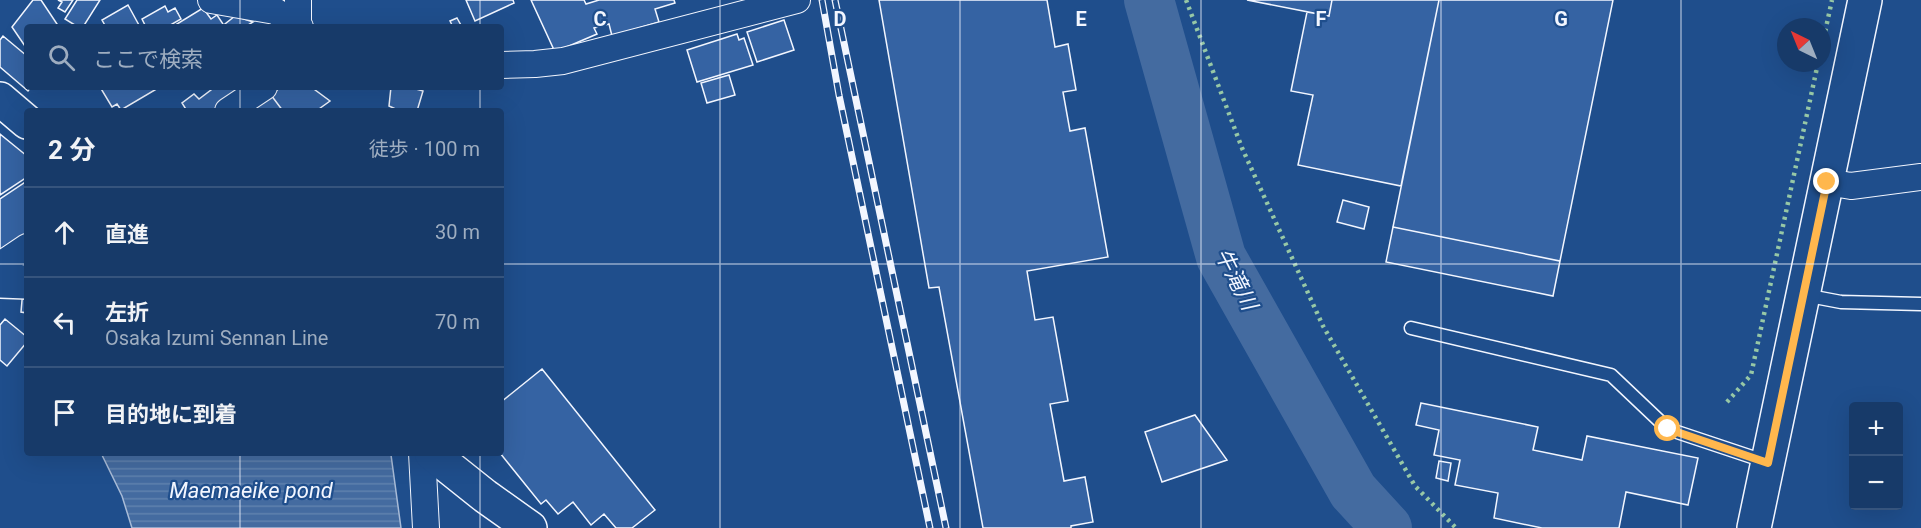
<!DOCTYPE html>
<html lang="ja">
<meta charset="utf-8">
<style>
body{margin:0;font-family:Roboto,"Noto Sans JP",sans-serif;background:#244571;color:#f1f3f6}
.controls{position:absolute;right:18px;bottom:18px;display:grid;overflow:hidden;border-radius:6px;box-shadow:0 6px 24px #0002}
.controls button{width:54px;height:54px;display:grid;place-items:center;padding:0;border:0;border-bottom:2px solid #36547d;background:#173a69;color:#f1f3f6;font:30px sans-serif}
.compass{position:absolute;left:1777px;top:18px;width:54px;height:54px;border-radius:50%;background:#173a69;box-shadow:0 6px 24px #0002;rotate:317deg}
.stop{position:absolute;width:18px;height:18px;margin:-14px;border:4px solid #ffb74d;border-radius:50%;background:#fff}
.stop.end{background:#ffb74d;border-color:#fff;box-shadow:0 2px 6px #0008}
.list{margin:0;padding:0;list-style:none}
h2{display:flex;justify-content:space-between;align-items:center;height:78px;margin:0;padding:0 24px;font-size:26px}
h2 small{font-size:20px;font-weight:400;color:#9eadc0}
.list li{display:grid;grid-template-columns:39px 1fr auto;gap:18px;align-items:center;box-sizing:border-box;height:90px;padding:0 24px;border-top:2px solid #36547d}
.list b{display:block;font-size:22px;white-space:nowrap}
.list p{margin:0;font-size:20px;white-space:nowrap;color:#9eadc0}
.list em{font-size:20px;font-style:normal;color:#9eadc0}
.icon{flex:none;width:33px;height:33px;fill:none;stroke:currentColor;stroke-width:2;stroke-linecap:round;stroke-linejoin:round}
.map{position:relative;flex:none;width:1921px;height:528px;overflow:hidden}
.search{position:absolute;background:#173a69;box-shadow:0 6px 24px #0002;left:24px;top:24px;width:480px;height:66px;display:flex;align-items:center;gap:15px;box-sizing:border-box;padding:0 21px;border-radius:6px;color:#9eadc0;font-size:22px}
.panel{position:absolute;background:#173a69;box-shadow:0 6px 24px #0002;left:24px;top:108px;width:480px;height:348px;border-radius:6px}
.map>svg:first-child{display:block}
.water{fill:url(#water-rules);stroke:#a8bbd7;stroke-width:1.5}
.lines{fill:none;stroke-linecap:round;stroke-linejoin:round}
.river{stroke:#446ba0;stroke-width:50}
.building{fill:#3563a3;stroke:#f2f6ff;stroke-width:1.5}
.lane-casing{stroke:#f2f6ff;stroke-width:15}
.street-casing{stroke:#f2f6ff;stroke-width:28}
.secondary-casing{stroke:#f2f6ff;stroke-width:36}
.primary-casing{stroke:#f2f6ff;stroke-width:36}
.lane{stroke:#1f4e8c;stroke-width:12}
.street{stroke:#1f4e8c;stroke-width:26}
.secondary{stroke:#1f4e8c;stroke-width:33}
.primary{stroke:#1f4e8c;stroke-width:33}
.rail-casing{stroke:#f2f6ff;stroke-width:7}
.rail{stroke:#1f4e8c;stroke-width:4.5;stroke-dasharray:14;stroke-linecap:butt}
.hedge{stroke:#97c8a6;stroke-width:4.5;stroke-dasharray:3 4.5;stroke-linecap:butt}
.route{stroke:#ffb74d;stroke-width:8}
.grid{fill:none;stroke:#f2f6ff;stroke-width:1.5;stroke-opacity:0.55}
.labels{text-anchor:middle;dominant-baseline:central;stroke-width:4.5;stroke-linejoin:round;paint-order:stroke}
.water-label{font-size:22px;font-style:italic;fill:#f2f6ff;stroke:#1f4e8c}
.grid-label{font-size:20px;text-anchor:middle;font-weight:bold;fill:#f2f6ff;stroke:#1f4e8c;stroke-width:4.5;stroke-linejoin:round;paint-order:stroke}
</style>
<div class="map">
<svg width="1921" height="528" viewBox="0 0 1921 528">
<defs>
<pattern id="water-rules" width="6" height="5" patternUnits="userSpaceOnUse" patternTransform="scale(1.5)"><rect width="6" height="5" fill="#446ba0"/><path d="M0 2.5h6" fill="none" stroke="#5f81ae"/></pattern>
</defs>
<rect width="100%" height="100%" fill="#1f4e8c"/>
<path class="water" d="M 101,453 L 388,453 L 391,455 L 401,528 L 132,528 L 122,496 Z"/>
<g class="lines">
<path class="river" d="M 1149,0 L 1221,257 L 1353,491 L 1387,528"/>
</g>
<path class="building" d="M 33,0 L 41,0 L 59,27 L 27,27 L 27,49 L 12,27 Z
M 58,0 L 73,0 L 65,12 L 58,8 L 62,2 Z
M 77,0 L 100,0 L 83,27 L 78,27 L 65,19 Z
M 466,0 L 513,0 L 514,3 L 475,21 Z
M 531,0 L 584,0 L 586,4 L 599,0 L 674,0 L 675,3 L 655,9 L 659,22 L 612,36 L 609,24 L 594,28 L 597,34 L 555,52 Z
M 879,0 L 1047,0 L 1055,47 L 1068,44 L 1076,90 L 1063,92 L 1070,131 L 1085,128 L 1108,257 L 1027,271 L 1035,320 L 1053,317 L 1068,401 L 1050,404 L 1064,481 L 1085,477 L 1093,522 L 1071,526 L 1071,528 L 983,528 L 939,287 L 929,288 Z
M 1247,0 L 1332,0 L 1329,16 Z
M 1332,0 L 1439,0 L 1401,186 L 1298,165 L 1313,95 L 1291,91 L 1307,12 L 1329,16 Z
M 1439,0 L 1613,0 L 1560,261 L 1393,227 Z
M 128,5 L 140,27 L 106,27 L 102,20 Z
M 165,6 L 168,12 L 175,8 L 181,19 L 167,27 L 146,27 L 142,19 Z
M 203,8 L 211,19 L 217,15 L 225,27 L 172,27 Z
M 235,16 L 253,22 L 245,27 L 227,27 L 225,24 Z
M 457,18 L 462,27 L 453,27 L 450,21 Z
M 784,20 L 794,50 L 757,62 L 747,32 Z
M 737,34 L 739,40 L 744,38 L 753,65 L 697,82 L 687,50 Z
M 3,36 L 27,56 L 27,87 L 31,87 L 28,91 L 0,67 L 0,40 Z
M 729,75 L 735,95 L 707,103 L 701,83 Z
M 100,87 L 160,87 L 121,110 L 117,104 L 112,107 Z
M 215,87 L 246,87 L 215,111 L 187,111 L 182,103 L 194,94 L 199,99 Z
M 281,87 L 311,87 L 330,101 L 316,111 L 283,111 L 271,95 Z
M 391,87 L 409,87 L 423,91 L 417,111 L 400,111 L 389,106 Z
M 271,95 L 283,111 L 248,111 Z
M 0,134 L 27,156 L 27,177 L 0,195 Z
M 27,181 L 27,236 L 0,255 L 0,199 Z
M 1343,200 L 1369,207 L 1364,229 L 1337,222 Z
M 1393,227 L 1560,261 L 1553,296 L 1386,262 Z
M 23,289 L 27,289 L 27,313 L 21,312 Z
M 5,319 L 27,337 L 27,342 L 7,366 L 0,360 L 0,325 Z
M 542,369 L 655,510 L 632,528 L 616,528 L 604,514 L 591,525 L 573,502 L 558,514 L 546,500 L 541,504 L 500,453 L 501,402 Z
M 1421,403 L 1538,427 L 1533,450 L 1582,460 L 1587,436 L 1698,458 L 1688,505 L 1626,492 L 1619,528 L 1542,528 L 1494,518 L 1498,493 L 1455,485 L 1460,460 L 1434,455 L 1439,430 L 1416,425 Z
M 1195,415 L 1227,460 L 1162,482 L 1145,432 Z
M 1439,461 L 1451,463 L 1448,481 L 1436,478 Z"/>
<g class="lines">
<g class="lane-casing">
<path id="lane" d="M 1804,295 L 1841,302 L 1921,304
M 1411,328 L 1611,375 L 1668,429 L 1767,462"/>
</g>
<g class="street-casing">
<path id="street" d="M 211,0 L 275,11 L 300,27
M 298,0 L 298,27
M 501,65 L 535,64 L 563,61 L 797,0
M 228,111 L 264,87
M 1827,182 L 1851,186 L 1921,177
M 0,265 L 27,247
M 422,453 L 426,528"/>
</g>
<g class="secondary-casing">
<path id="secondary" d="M 0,99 L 27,122
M 0,281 L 27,282
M 431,453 L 485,496 L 530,528"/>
</g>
<g class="primary-casing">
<path id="primary" d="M 1754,528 L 1865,0"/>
</g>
<use href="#lane" class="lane"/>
<use href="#street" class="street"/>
<use href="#secondary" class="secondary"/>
<use href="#primary" class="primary"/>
<g class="rail-casing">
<path id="rail" d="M 822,0 L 839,95 L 930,528
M 835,0 L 946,528"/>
</g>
<use href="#rail" class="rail"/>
<path class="hedge" d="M 1186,0 L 1242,148 L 1323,326 L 1415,486 L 1456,528
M 1822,46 L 1832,0
M 1727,402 L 1751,375 L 1818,63"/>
</g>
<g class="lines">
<path class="route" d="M 1668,429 L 1768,463 L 1827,182"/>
</g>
<path class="grid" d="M 240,0 L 240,27M 480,0 L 480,27M 720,0 L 720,528M 960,0 L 960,528M 1201,0 L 1201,528M 1441,0 L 1441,528M 1681,0 L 1681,528M 240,87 L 240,111M 480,87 L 480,111M 0,264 L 27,264M 501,264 L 1921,264M 240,453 L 240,528M 480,453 L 480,528"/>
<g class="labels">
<g class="water-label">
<text transform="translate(1236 279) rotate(63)">牛滝川</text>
<text x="251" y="490">Maemaeike pond</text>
</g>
</g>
<g class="grid-label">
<text x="600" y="26">C</text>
<text x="840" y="26">D</text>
<text x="1081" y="26">E</text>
<text x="1321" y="26">F</text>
<text x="1561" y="26">G</text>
</g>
</svg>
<div class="controls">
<button>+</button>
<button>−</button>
</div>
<svg class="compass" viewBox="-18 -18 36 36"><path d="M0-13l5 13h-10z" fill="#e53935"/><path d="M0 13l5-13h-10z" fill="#9eadc0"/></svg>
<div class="stop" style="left:1668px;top:429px"></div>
<div class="stop end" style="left:1827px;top:182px"></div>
<div class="search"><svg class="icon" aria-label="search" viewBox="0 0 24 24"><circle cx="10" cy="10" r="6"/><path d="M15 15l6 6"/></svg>ここで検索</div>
<section class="panel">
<h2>2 分<small>徒歩 · 100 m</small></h2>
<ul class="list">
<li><svg class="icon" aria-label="ahead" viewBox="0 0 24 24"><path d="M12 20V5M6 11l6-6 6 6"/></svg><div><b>直進</b></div><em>30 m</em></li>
<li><svg class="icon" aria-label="left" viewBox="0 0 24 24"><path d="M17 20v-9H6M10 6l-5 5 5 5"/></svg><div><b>左折</b><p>Osaka Izumi Sennan Line</p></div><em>70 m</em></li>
<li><svg class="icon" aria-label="arrive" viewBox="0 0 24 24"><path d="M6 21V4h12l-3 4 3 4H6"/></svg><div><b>目的地に到着</b></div></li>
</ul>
</section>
</div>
